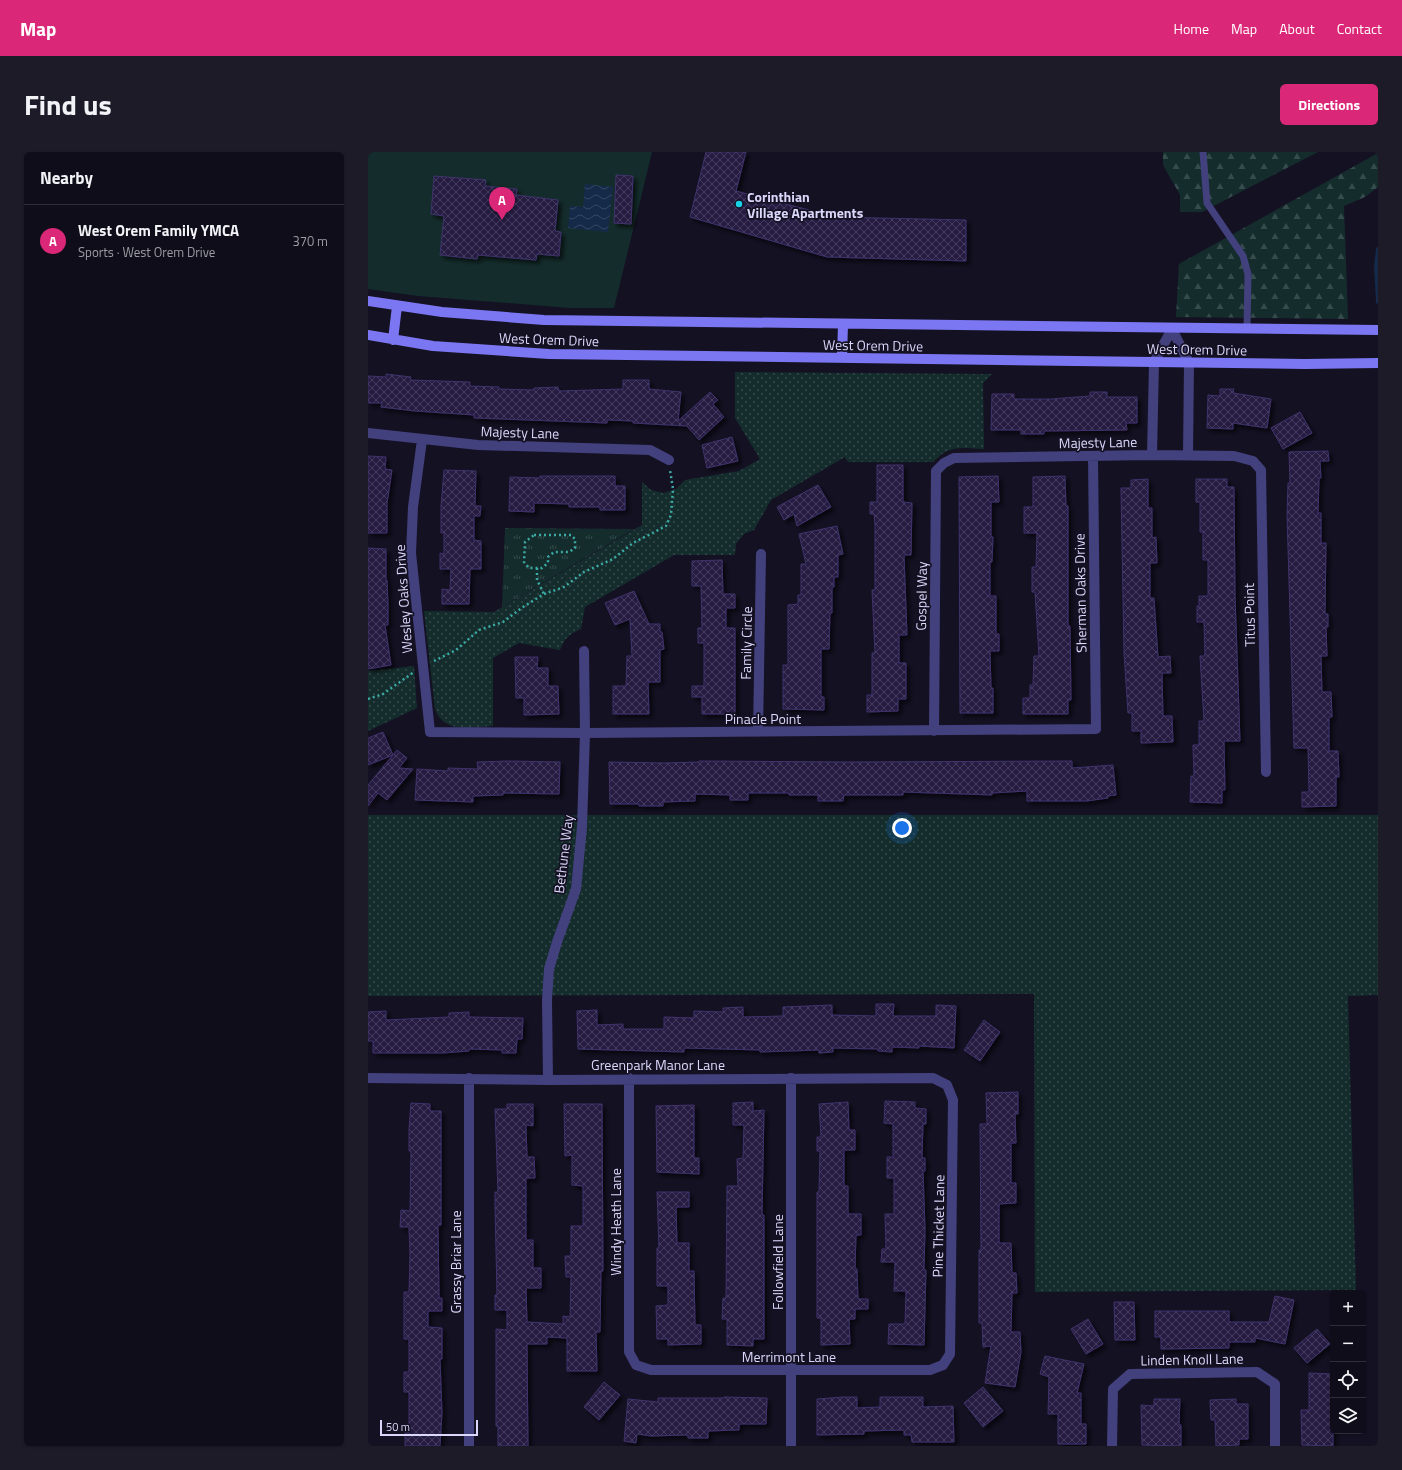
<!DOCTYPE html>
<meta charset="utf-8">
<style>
body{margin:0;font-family:"Titillium Web",sans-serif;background:#1d1b27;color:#f1f3f6}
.controls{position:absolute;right:12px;bottom:12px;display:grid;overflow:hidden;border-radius:6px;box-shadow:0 1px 3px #0004}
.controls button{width:36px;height:36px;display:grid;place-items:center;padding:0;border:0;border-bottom:1px solid #2f2d39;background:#0f0d1a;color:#f1f3f6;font:20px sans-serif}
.scale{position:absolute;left:12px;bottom:10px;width:98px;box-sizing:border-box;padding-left:4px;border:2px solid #dbd7fb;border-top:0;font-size:11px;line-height:14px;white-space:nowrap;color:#dbd7fb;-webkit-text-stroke:3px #141123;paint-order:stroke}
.you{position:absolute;left:534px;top:676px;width:14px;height:14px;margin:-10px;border:3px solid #fff;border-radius:50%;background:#1a73e8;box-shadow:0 0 0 6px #1a73e833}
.badge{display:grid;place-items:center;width:26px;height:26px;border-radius:50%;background:#db2777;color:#fff;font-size:13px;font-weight:700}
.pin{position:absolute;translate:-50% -33px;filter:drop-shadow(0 1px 2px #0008)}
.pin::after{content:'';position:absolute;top:21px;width:14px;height:12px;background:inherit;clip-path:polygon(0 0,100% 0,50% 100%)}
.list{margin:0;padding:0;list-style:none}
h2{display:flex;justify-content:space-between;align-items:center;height:52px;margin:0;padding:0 16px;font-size:17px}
h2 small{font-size:13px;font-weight:400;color:#9b9ca2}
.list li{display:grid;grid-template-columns:26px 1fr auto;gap:12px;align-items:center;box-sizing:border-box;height:72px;padding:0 16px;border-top:1px solid #2f2d39}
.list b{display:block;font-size:15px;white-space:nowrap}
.list p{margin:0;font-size:13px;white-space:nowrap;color:#9b9ca2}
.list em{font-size:13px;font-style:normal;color:#9b9ca2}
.icon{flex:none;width:22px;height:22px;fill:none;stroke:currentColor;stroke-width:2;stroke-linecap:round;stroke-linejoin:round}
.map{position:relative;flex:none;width:1010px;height:1294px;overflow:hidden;border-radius:6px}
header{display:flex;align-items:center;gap:24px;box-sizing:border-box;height:56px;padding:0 20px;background:#db2777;color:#fff}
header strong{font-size:19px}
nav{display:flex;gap:22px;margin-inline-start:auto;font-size:14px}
.intro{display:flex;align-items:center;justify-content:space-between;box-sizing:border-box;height:96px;padding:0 24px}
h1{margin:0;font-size:28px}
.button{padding:10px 18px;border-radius:6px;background:#db2777;color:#fff;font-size:14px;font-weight:700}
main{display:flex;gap:24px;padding:0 24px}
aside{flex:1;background:#0f0d1a;border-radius:6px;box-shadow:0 1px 3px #0004}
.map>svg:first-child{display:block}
.grass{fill:url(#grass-dots)}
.forest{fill:url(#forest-firs)}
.park{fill:url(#park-tufts)}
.pitch{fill:#142d2c}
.water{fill:url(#water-waves)}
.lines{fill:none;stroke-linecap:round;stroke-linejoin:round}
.stream{stroke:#152949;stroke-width:4}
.building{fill:url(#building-cross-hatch);stroke:#3f336c;filter:url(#shadow)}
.path{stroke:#3baba6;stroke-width:2.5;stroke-dasharray:2 3;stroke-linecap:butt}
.service{stroke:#43407e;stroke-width:7}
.minor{stroke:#43407e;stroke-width:10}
.secondary{stroke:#7b77f2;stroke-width:10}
.poi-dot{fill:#16d1e8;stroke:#141123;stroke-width:1.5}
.labels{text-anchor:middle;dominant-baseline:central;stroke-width:3.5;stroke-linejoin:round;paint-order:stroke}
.poi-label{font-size:14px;font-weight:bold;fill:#dbd7fb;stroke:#141123;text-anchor:start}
.street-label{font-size:14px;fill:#dbd7fb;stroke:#141123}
</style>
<header>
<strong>Map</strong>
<nav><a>Home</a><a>Map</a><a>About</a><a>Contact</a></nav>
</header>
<div class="intro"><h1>Find us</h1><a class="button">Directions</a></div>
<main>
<aside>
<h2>Nearby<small></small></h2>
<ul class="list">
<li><span class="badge">A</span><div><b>West Orem Family YMCA</b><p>Sports · West Orem Drive</p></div><em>370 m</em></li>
</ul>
</aside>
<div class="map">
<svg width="1010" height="1294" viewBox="0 0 1010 1294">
<defs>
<pattern id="grass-dots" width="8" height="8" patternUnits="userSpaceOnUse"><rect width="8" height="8" fill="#142d2c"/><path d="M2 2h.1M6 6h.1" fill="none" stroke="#364b4c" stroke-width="1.8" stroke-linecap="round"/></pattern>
<pattern id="forest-firs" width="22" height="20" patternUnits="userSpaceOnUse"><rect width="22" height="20" fill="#142d2c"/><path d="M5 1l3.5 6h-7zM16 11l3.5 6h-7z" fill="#364b4c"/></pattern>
<pattern id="park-tufts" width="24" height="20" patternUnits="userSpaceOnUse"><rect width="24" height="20" fill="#142d2c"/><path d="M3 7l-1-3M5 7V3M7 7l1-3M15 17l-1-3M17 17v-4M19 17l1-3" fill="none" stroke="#364b4c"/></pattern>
<pattern id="water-waves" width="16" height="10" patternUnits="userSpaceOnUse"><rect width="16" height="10" fill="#152949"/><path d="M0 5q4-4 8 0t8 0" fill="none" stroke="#364764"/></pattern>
<pattern id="building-cross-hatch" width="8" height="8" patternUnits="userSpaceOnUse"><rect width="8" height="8" fill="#261e42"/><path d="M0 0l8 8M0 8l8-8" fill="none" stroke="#453e5e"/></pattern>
<filter id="shadow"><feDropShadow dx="3.5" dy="3.5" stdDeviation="2" flood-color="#0009"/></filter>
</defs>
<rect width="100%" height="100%" fill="#141123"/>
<path class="grass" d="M 367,220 L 624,222 L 615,231 L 616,297 C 593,296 582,292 565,310 L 480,310 L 477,305 L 403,348 L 386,378 L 376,382 L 368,392 L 367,403 L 306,403 L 217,455 L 213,477 C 201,482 196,487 192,498 L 151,491 L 125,506 L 125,574 C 103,575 76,582 67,557 L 56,459 L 126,460 L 274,373 L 274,330 L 283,338 L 295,341 L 308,337 L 317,328 L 371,319 L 392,307 L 367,266 Z
M 46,514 L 49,556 L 0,579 L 0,519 Z
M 0,663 L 1010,663 L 1010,843 L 980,844 L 988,1138 L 667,1140 L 666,842 L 0,844 Z"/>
<path class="forest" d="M 795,0 L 950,0 L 834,60 L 812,60 L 812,43 L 795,13 Z
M 1010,1 L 1010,35 L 997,45 L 976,54 L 980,167 L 808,165 L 811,112 Z"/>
<path class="park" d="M 137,376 L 266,377 L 134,455 Z"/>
<path class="pitch" d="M 0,0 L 284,0 L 246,156 L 202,156 L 50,144 L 0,137 Z"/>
<path class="water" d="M 217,32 L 245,35 L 240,80 L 200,76 L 202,54 L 215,55 Z"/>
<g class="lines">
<path class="stream" d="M 1010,97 L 1008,114 L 1010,150"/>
</g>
<path class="building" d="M 338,0 L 378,0 L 368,39 L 468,65 L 598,68 L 598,109 L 459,105 L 322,65 Z
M 248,23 L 265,24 L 263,72 L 246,71 Z
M 66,24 L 118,28 L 117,34 L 149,37 L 148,43 L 190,48 L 187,79 L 193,80 L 191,104 L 169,102 L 168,108 L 110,103 L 109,107 L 72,103 L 76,64 L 63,62 Z
M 18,222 L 43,225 L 42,228 L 102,230 L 102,234 L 131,235 L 131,237 L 166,238 L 166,236 L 190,235 L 191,239 L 255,237 L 255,228 L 281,228 L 281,237 L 313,240 L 310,269 L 342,240 L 350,248 L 345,252 L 356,265 L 331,288 L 319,274 L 265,271 L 265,269 L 239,268 L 239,271 L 106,266 L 106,263 L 47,259 L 13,255 L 14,251 L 0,251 L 0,224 L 18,225 Z
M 852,237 L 866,237 L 865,241 L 903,247 L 899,276 L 865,271 L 865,277 L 839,276 L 840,243 L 852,244 Z
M 722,240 L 739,240 L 739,245 L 769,245 L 769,271 L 758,271 L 759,278 L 676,279 L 676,282 L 653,282 L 653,278 L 623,278 L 624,242 L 646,242 L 646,247 L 683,247 L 722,244 Z
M 932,260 L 944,281 L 915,297 L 903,276 Z
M 364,285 L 370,309 L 339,316 L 334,293 Z
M 960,299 L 961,309 L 952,309 L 953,326 L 951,326 L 950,361 L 953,361 L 953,391 L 958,391 L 957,462 L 960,462 L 960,475 L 958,475 L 959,504 L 953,504 L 954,540 L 963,540 L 964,565 L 961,565 L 961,599 L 970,599 L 971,625 L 968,625 L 968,654 L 934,655 L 934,640 L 941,640 L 940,596 L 926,596 L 919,363 L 920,331 L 922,331 L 921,300 Z
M 0,304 L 18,305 L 17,317 L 24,318 L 19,351 L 19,381 L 0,381 Z
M 509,313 L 535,313 L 535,350 L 544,351 L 543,403 L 536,403 L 539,483 L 531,483 L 531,511 L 538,511 L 538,547 L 530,547 L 530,559 L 499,560 L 499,543 L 504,543 L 504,501 L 507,501 L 504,438 L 507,438 L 507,373 L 506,362 L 502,362 L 502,350 L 509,350 Z
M 76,318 L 108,319 L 107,354 L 113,354 L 112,364 L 106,364 L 106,388 L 113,389 L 113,417 L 102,417 L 101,452 L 74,452 L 74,437 L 82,438 L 83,417 L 72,417 L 72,401 L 76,402 L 76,381 L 73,381 L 73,354 Z
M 172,324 L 247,324 L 247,334 L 257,334 L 257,358 L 232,358 L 232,355 L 201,355 L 201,352 L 166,351 L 166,360 L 141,359 L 142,325 L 172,326 Z
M 630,324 L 631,350 L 623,350 L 623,385 L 625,385 L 624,410 L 622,410 L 622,444 L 628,444 L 628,482 L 631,482 L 631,499 L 622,499 L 623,536 L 625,536 L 625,561 L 592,561 L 591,325 Z
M 697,324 L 698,354 L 700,354 L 700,474 L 702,474 L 703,548 L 700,548 L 700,562 L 655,562 L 655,546 L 662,546 L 662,533 L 665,533 L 666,504 L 671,504 L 667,440 L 664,440 L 664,415 L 668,415 L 669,381 L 656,381 L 656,355 L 665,355 L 665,325 Z
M 780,327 L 780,356 L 784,356 L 784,386 L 788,385 L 789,411 L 782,411 L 782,446 L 786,446 L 790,505 L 802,504 L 803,521 L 794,521 L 795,564 L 804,564 L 805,590 L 773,591 L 773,579 L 764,579 L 764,561 L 760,561 L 756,501 L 753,336 L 763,336 L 763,328 Z
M 828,327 L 859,327 L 859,335 L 866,335 L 867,443 L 872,589 L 856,589 L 857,638 L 854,638 L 854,651 L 822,650 L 823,624 L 826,624 L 825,593 L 831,593 L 831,569 L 836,569 L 832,504 L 837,504 L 836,470 L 829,470 L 829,454 L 831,454 L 831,444 L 840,444 L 840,408 L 835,408 L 835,380 L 832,380 L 832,350 L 828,350 Z
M 450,333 L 463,355 L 429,374 L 426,362 L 416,368 L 409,355 Z
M 469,374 L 475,402 L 470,403 L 470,425 L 466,425 L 466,435 L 464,435 L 464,461 L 462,461 L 461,497 L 453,497 L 453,545 L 456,545 L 456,558 L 415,557 L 415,513 L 420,513 L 420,453 L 430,452 L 430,443 L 433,443 L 433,412 L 438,412 L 431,382 Z
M 0,396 L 18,397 L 18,429 L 19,428 L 20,453 L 20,473 L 17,473 L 23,513 L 0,517 Z
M 354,408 L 355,442 L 367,442 L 367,456 L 358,456 L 358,476 L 367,476 L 367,562 L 334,562 L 334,545 L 324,545 L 324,534 L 336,534 L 336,491 L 330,491 L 330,476 L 334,476 L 333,434 L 324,434 L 324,409 Z
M 266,439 L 281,472 L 292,472 L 292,480 L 294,480 L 296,497 L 292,498 L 292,530 L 280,530 L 281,562 L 245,562 L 245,534 L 258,534 L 259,504 L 264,504 L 262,467 L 247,473 L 237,451 Z
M 147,505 L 170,505 L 169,516 L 180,516 L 180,534 L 190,534 L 191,562 L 156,563 L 156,546 L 148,546 Z
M 15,580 L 25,603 L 0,613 L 0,586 Z
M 29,598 L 39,606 L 31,616 L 45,617 L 19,648 L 10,641 L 0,654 L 0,633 Z
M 140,609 L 192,610 L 191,642 L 135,641 L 135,643 L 105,644 L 105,650 L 47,648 L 49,617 L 80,619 L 80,616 L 110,617 L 109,610 Z
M 331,609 L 480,610 L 704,609 L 704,616 L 745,613 L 748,643 L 740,644 L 740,646 L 719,649 L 659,649 L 659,639 L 624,641 L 624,643 L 535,640 L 535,643 L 476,643 L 475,649 L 450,649 L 450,643 L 421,643 L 421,641 L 380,641 L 380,648 L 362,648 L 362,643 L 327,642 L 327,649 L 295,650 L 295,654 L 271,654 L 271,652 L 242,652 L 241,610 L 296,611 L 331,610 Z
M 508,852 L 526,852 L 525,864 L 568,864 L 568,853 L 588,854 L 586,896 L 551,894 L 551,896 L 524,895 L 524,900 L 510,899 L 510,897 L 465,896 L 465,900 L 451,901 L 451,898 L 392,900 L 392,898 L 316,896 L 316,900 L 210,897 L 209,859 L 229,858 L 229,873 L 255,872 L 255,877 L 296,877 L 296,865 L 326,866 L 326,859 L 355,860 L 355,856 L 375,855 L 375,865 L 415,864 L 415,855 L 464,853 L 464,863 L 508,864 Z
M 18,859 L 18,868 L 81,865 L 81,861 L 101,860 L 101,865 L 155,866 L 154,887 L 149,887 L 148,901 L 134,901 L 134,898 L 101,897 L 101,899 L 74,901 L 5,901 L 5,889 L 0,889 L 0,860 Z
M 616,868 L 632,880 L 612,909 L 596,898 Z
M 650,940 L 650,962 L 647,962 L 648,991 L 643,991 L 643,1031 L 648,1031 L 648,1051 L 631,1052 L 631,1091 L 643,1091 L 644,1121 L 648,1121 L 649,1141 L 644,1141 L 643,1180 L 652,1180 L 653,1200 L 647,1235 L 617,1231 L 623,1194 L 615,1195 L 614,1171 L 611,1171 L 611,1098 L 613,1098 L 612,972 L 619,972 L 618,941 Z
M 517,949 L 547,950 L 547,956 L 558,957 L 558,972 L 555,972 L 554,1006 L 557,1006 L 557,1019 L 555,1019 L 557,1077 L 556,1118 L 558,1118 L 556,1193 L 520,1192 L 521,1172 L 537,1172 L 538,1139 L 526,1139 L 527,1110 L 513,1110 L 514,1097 L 518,1097 L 517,1062 L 526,1062 L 526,1026 L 519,1026 L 519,1005 L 525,1005 L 525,972 L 516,971 Z
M 385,950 L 385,959 L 396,958 L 394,1063 L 396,1063 L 396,1187 L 385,1187 L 385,1194 L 359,1193 L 359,1167 L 354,1167 L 355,1146 L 358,1146 L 359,1034 L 370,1034 L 369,1007 L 375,1006 L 376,973 L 365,973 L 365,951 Z
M 480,950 L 481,978 L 487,978 L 487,998 L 476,998 L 476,1034 L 480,1034 L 480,1062 L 493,1062 L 493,1083 L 488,1083 L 487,1117 L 489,1117 L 490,1147 L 500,1147 L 500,1157 L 487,1157 L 487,1167 L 481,1167 L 482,1192 L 453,1193 L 453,1166 L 449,1166 L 449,1040 L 451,1040 L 452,999 L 449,999 L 449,985 L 453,985 L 451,952 Z
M 43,951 L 62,952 L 62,959 L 73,959 L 73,1073 L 70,1073 L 71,1146 L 74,1146 L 74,1159 L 60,1159 L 60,1175 L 74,1176 L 74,1207 L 72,1207 L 74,1261 L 72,1294 L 37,1294 L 37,1273 L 41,1274 L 41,1240 L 36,1240 L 36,1220 L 41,1220 L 41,1187 L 36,1187 L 36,1140 L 41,1140 L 42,1102 L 41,1075 L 32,1075 L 33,1058 L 42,1059 L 43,999 L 41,999 L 41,977 Z
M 139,952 L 165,952 L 165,974 L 158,973 L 159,1005 L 166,1005 L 167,1026 L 158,1026 L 158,1088 L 165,1088 L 165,1116 L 173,1116 L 173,1136 L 158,1136 L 159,1170 L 195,1172 L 195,1164 L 202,1165 L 203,1125 L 198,1125 L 197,1104 L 203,1104 L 203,1074 L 215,1074 L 215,1034 L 204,1033 L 204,1003 L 197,1004 L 196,952 L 234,952 L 235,1119 L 233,1119 L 232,1180 L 228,1180 L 229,1219 L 199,1219 L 199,1186 L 179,1185 L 179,1192 L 159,1192 L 160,1294 L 130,1294 L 130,1274 L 128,1274 L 128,1177 L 139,1178 L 139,1158 L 127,1158 L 127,1143 L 129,1143 L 127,1054 L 127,1040 L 130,1040 L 127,957 L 139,957 Z
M 326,953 L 326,1006 L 331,1006 L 331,1022 L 289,1020 L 288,954 Z
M 289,1040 L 321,1040 L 321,1055 L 308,1055 L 309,1091 L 321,1091 L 321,1119 L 326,1119 L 327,1173 L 333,1173 L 333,1192 L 300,1193 L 300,1187 L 289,1187 L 288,1154 L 300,1153 L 300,1134 L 289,1134 L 289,1096 L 291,1096 Z
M 907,1144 L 926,1148 L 917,1192 L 887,1186 L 887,1190 L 861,1190 L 861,1196 L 793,1197 L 793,1185 L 787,1185 L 787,1159 L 861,1159 L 861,1170 L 901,1170 Z
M 746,1150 L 766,1150 L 767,1188 L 747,1188 Z
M 720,1167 L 735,1192 L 718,1202 L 703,1177 Z
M 949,1177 L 962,1192 L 939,1211 L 926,1196 Z
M 677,1204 L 716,1212 L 709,1241 L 713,1241 L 713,1272 L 718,1272 L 718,1292 L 690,1292 L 690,1262 L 680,1262 L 681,1225 L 672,1222 Z
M 941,1221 L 965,1222 L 965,1294 L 934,1293 L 933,1258 L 941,1258 Z
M 236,1230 L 252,1243 L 231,1268 L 216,1255 Z
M 615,1235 L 635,1259 L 615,1275 L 596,1251 Z
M 356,1245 L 399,1246 L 398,1272 L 371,1272 L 371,1278 L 340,1279 L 340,1286 L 320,1286 L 320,1283 L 283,1284 L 269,1282 L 268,1291 L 256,1289 L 260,1247 L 290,1250 L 290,1246 L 356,1246 Z
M 475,1245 L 489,1245 L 489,1256 L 512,1255 L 512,1245 L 555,1245 L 555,1255 L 585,1254 L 586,1290 L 544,1290 L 543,1283 L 536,1283 L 536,1278 L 496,1279 L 496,1282 L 449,1283 L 449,1247 Z
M 786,1247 L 812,1247 L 811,1273 L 813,1273 L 813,1294 L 774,1293 L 773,1253 L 786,1254 Z
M 868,1247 L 868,1252 L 880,1252 L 880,1287 L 871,1287 L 871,1293 L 848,1294 L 847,1268 L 843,1268 L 842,1248 Z"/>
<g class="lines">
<path class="path" d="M 166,383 L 203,383 L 207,387 L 207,396 L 201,400 L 186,400 L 180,405 L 180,411 L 174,416 L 161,416 L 156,410 L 157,390 Z
M 169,416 L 169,428 L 176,442
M 66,509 L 88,498 L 111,478 L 135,470 L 155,455 L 176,442 L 196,435 L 216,420 L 245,407 L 265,391 L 298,374 L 303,363 L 305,337 L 302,318
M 0,547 L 15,542 L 46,520"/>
<path class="service" d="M 835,0 L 839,51 L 875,104 L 880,122 L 879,177"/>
<path class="minor" d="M 804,177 L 821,211 L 820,303
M 0,281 L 110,293 L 282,298 L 301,308
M 54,288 L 45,355 L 43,401 L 62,580 L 217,581 L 728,577 L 725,304
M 784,303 L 786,210 L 804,177
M 566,579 L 568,319 L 576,311 L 586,306 L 784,303 L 866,304 L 885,309 L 893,318 L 898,620
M 390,580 L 393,402
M 0,926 L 180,928 L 565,926 L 579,933 L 585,948 L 582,1202 L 575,1213 L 562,1218 L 283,1218 L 268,1213 L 261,1200 L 261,926
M 101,926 L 101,1294
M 423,926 L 423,1294
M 180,928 L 179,848 L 181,817 L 189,790 L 208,737 L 214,675 L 217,581 L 216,499
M 744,1294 L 745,1237 L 762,1222 L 889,1220 L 907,1232 L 907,1294"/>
<path class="secondary" d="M 0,149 L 74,160 L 176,168 L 1010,178
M 0,183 L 65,194 L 181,202 L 937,212 L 1010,211
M 25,188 L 29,154
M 474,206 L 475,172"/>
</g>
<circle class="poi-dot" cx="371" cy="52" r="4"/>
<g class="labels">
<g class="poi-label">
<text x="379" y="44">Corinthian<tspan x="379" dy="16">Village Apartments</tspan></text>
</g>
<g class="street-label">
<text transform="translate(181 187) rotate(2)">West Orem Drive</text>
<text transform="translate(505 193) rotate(1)">West Orem Drive</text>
<text transform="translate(829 197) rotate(1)">West Orem Drive</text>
<text transform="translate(152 280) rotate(2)">Majesty Lane</text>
<text transform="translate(730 290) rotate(-1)">Majesty Lane</text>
<text transform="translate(712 441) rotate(-91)">Sherman Oaks Drive</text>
<text transform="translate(553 444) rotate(-89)">Gospel Way</text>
<text transform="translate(35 447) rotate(-94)">Wesley Oaks Drive</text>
<text transform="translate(881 463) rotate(-91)">Titus Point</text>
<text transform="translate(378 491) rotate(-89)">Family Circle</text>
<text x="395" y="566">Pinacle Point</text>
<text transform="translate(195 702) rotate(-83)">Bethune Way</text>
<text x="290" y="912">Greenpark Manor Lane</text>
<text transform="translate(247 1070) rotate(-90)">Windy Heath Lane</text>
<text transform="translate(570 1074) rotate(-89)">Pine Thicket Lane</text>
<text transform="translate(87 1110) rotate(-90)">Grassy Briar Lane</text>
<text transform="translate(409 1110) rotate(-90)">Followfield Lane</text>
<text x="421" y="1204">Merrimont Lane</text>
<text transform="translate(824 1207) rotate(-1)">Linden Knoll Lane</text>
</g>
</g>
</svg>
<div class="controls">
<button>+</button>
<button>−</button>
<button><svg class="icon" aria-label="locate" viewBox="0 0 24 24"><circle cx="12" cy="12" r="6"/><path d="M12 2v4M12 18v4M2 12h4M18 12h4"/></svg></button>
<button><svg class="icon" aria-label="layers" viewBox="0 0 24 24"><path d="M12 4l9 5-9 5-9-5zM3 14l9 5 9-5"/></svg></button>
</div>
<div class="scale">50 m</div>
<div class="you"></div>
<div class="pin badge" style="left:134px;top:68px">A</div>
</div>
</main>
